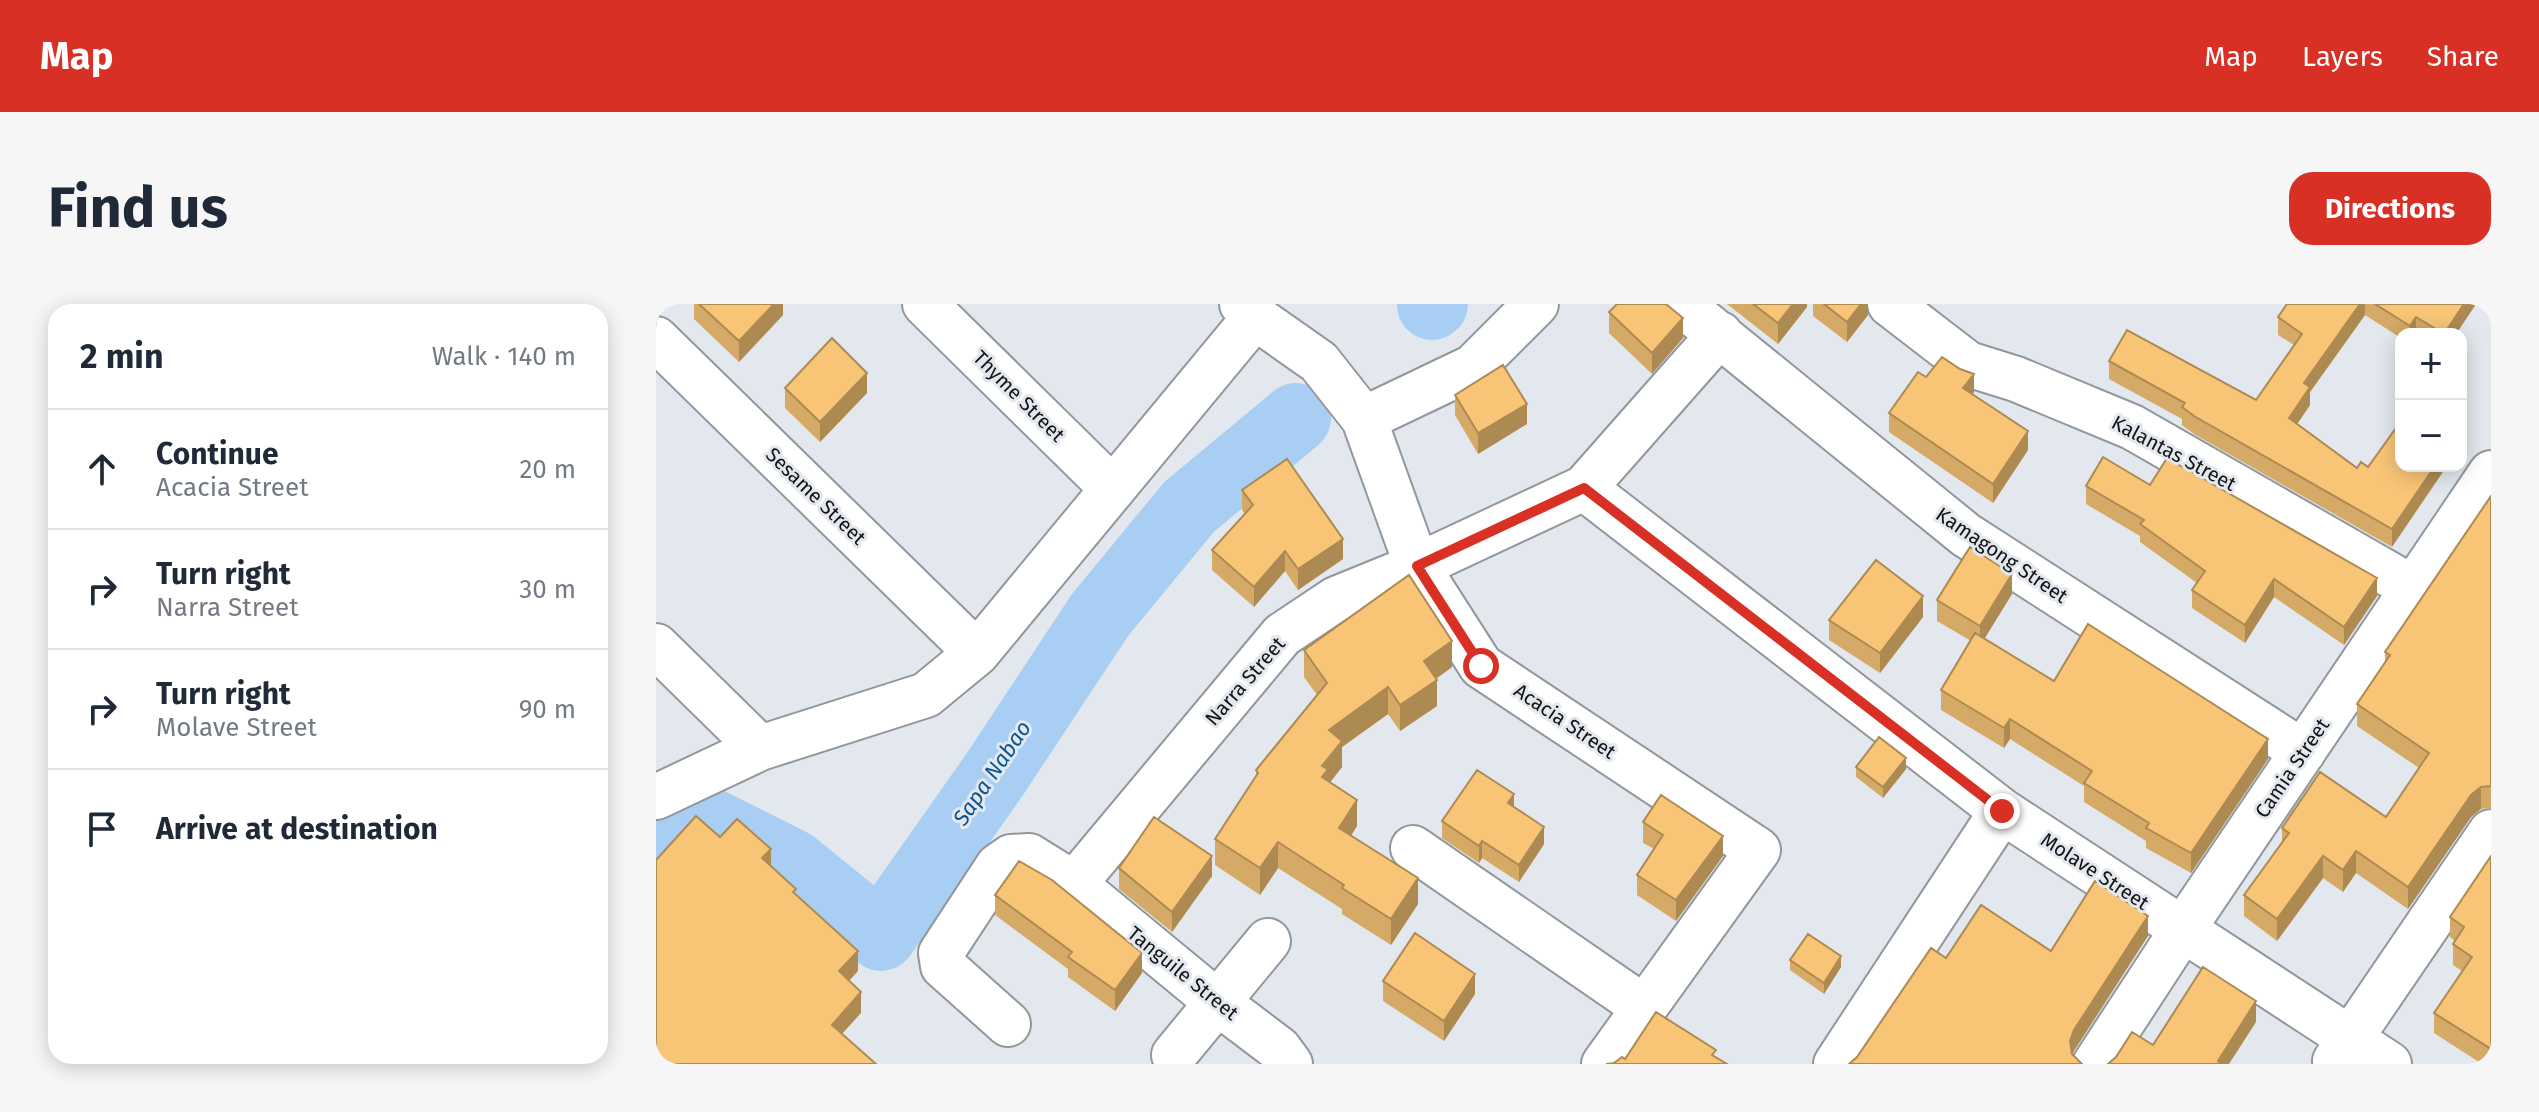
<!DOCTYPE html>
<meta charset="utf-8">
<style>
body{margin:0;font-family:"Fira Sans",sans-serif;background:#f6f6f7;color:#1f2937}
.controls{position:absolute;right:24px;top:24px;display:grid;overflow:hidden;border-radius:16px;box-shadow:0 4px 20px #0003}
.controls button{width:72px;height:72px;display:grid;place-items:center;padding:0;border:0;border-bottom:2px solid #e0e1e3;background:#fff;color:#1f2937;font:40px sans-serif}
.stop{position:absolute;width:24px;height:24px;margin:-18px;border:6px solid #d93025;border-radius:50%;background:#fff}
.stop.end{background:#d93025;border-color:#fff;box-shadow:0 2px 8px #0008}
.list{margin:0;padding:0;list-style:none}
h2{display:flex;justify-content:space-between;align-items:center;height:104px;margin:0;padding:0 32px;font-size:34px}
h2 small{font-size:26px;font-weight:400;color:#747a83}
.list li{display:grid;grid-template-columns:52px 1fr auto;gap:24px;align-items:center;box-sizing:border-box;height:120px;padding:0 32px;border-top:2px solid #e0e1e3}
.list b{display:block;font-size:30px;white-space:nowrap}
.list p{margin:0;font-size:26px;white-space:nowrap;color:#747a83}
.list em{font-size:26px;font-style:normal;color:#747a83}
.icon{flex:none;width:44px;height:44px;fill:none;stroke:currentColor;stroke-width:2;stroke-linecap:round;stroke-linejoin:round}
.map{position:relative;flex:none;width:1835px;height:760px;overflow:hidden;border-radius:24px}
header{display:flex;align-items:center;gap:48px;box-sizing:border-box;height:112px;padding:0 40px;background:#d93025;color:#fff}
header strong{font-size:38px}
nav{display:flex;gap:44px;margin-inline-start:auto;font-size:28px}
.intro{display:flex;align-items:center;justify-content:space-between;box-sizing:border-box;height:192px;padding:0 48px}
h1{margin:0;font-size:56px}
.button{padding:20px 36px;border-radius:24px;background:#d93025;color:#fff;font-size:28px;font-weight:700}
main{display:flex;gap:48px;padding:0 48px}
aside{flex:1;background:#fff;border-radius:24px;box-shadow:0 4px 20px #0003}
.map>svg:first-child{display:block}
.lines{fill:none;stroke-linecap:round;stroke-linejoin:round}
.river{stroke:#a8cef4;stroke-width:70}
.street-casing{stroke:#92979d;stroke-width:48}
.street{stroke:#fff;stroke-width:44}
.wall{fill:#d5a966}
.shaded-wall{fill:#ae8a53}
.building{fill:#f8c577;stroke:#ae8a53;stroke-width:2}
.route{stroke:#d93025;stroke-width:10}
.labels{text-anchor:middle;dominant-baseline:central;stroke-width:6;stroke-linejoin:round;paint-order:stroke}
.street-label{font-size:20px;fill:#111316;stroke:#e3e8ef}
.water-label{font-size:22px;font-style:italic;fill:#0b568e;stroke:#e3e8ef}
</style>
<header>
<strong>Map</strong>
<nav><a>Map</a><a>Layers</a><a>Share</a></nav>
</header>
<div class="intro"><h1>Find us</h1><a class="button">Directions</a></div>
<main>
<aside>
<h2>2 min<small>Walk · 140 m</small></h2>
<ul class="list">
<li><svg class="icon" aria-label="ahead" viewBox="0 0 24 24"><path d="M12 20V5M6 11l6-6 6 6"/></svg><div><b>Continue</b><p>Acacia Street</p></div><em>20 m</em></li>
<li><svg class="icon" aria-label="right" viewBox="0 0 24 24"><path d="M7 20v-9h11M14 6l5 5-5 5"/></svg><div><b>Turn right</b><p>Narra Street</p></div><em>30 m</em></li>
<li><svg class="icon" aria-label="right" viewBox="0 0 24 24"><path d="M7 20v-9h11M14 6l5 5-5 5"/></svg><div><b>Turn right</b><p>Molave Street</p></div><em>90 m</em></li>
<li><svg class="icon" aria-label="arrive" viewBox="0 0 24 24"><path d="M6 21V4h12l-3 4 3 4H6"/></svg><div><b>Arrive at destination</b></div></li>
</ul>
</aside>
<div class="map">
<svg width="1835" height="760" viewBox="0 0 1835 760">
<rect width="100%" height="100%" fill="#e3e8ef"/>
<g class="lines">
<path class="river" d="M 776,1 L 777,0
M 0,534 L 30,507 L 136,560 L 225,632 L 339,470 L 444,311 L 533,203 L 640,114"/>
<g class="street-casing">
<path id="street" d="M 269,0 L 457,185
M 586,0 L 599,13 L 663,58 L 708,115 L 761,262 L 825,362 L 1102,546 L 948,760
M 1025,0 L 1310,231 L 1647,448
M 1234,0 L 1312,60 L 1360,75 L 1476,123 L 1757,284
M 0,35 L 321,349
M 708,115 L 817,63 L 880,0
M 928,184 L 1346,507 L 1733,760
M 0,342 L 104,444
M 0,493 L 104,444 L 270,391 L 321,349 L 599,13
M 757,544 L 989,704
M 418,580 L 626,331 L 680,295 L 761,262 L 928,184 L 1064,30
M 352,720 L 287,662 L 285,649 L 342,562 L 355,553 L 373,552 L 418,580 L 561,698 L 623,745 L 634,760
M 518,751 L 612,637
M 1679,757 L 1835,528
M 1180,760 L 1346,507
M 1439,760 L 1527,625 L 1835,169"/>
</g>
<use href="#street" class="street"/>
</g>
<path class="wall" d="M 38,0 L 127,0 L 127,11 L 83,58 L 38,15 Z
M 1071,0 L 1151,0 L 1151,3 L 1122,40 Z
M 1157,0 L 1212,0 L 1212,11 L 1191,38 L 1157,12 Z
M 1631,0 L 1820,0 L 1800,30 L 1745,30 L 1745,34 L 1709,11 L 1654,88 L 1654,101 L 1641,120 L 1701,164 L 1712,163 L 1745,117 L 1736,243 L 1538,130 L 1526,121 L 1526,115 L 1453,75 L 1453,57 L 1600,96 L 1638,41 L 1622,31 L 1622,13 Z
M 953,8 L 1027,34 L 996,70 L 953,29 Z
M 1270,73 L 1318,88 L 1316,91 L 1372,146 L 1337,199 L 1233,128 L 1233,109 Z
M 129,84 L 211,89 L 164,138 L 129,104 Z
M 799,91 L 871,120 L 822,150 L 799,111 Z
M 1494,181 L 1721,292 L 1688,341 L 1618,293 L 1589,339 L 1536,304 L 1536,286 L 1541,279 L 1484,238 L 1484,232 L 1430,200 L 1430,182 Z
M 586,186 L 687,255 L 642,286 L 629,267 L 598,303 L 556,266 L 556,246 L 589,210 L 586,206 Z
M 1835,192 L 1835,504 L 1825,505 L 1815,513 L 1752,605 L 1700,569 L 1687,588 L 1667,574 L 1621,637 L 1588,612 L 1588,591 L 1626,538 L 1626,524 L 1730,513 L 1763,464 L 1701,422 L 1701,400 L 1729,358 L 1729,348 Z
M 1356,290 L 1328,335 L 1398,377 L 1612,455 L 1535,569 L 1490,544 L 1490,537 L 1428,498 L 1428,482 L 1354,435 L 1348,444 L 1285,406 L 1285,386 L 1315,337 L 1281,317 L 1281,296 Z
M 1267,313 L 1224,369 L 1173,336 L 1173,316 Z
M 648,346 L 796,363 L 780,375 L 781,402 L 744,427 L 732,410 L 686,443 L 686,463 L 674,478 L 701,522 L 695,532 L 762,600 L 735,641 L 686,610 L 686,605 L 622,564 L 604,591 L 559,561 L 559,535 L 600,473 L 600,466 L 661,391 L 648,373 Z
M 1200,463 L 1250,465 L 1227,494 L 1200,473 Z
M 858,503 L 888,540 L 863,578 L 826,554 L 823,559 L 786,534 L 786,517 Z
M 987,518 L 1067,552 L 1020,617 L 981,591 L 981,571 L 998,545 L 987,539 Z
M 1835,552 L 1835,760 L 1826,760 L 1778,729 L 1778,709 L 1806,667 L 1797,661 L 1797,640 L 1799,637 L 1794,633 L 1794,613 Z
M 463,564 L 556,572 L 516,628 L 463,585 Z
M 339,591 L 486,669 L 459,707 L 412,673 L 412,665 L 339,611 Z
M 1134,656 L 1185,663 L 1168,690 L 1134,666 Z
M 727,677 L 819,690 L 788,737 L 727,697 Z"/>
<path class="shaded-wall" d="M 118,0 L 127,0 L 127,11 L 83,58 L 83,37 Z
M 1137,0 L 1151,0 L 1151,3 L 1122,40 L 1122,19 Z
M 1205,0 L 1212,0 L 1212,11 L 1191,38 L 1191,18 Z
M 1704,0 L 1709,0 L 1709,11 L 1654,88 L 1654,101 L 1633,132 L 1633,114 L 1648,79 Z
M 1808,0 L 1820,0 L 1800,30 L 1788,30 Z
M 1760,13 L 1760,30 L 1754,30 L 1754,22 Z
M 1027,14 L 1027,34 L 996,70 L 996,49 Z
M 211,69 L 211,89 L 164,138 L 164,118 Z
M 1318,70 L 1318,88 L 1307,103 L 1307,84 Z
M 871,100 L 871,120 L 822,150 L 822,129 Z
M 1372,127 L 1372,146 L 1337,199 L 1337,180 Z
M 1779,162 L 1791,162 L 1736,243 L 1736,225 Z
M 687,235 L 687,255 L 642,286 L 642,265 Z
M 629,247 L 629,267 L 598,303 L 598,283 Z
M 1356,270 L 1356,290 L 1324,342 L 1324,322 Z
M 1721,274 L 1721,292 L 1688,341 L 1688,323 Z
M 1618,275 L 1618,293 L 1589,339 L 1589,321 Z
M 1267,292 L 1267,313 L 1224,369 L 1224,349 Z
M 796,337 L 796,363 L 768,383 L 768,357 Z
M 781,376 L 781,402 L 744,427 L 744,401 Z
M 732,383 L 732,410 L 686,443 L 686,463 L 672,481 L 666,499 L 666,462 L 673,426 Z
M 1354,415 L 1354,435 L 1348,444 L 1348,424 Z
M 1612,435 L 1612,455 L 1535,569 L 1535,549 Z
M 1250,454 L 1250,465 L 1227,494 L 1227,483 Z
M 1825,483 L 1825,505 L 1815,513 L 1752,605 L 1752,583 L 1815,491 Z
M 858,490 L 858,507 L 852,499 Z
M 701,496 L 701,522 L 683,550 L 683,524 Z
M 888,523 L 888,540 L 863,578 L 863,561 Z
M 1067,532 L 1067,552 L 1020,617 L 1020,596 Z
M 826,537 L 826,554 L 823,559 L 823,542 Z
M 622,538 L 622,564 L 604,591 L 604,564 Z
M 115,545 L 115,565 L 106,554 Z
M 1700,547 L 1700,569 L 1687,588 L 1687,566 Z
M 556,552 L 556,572 L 516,628 L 516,608 Z
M 1667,552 L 1667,574 L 1621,637 L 1621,615 Z
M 762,574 L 762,600 L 735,641 L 735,615 Z
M 1492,612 L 1492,632 L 1418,747 L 1414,758 L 1414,737 L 1418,726 Z
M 202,647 L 202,667 L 183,688 L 183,667 Z
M 486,649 L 486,669 L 459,707 L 459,686 Z
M 1185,652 L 1185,663 L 1168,690 L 1168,679 Z
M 819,670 L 819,690 L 788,737 L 788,717 Z
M 205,688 L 205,709 L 176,741 L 176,721 Z
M 1600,697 L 1600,718 L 1573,760 L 1562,760 L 1562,757 Z"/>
<path class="building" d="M 43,0 L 118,0 L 83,37 Z
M 961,0 L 1010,0 L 1027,14 L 996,49 L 953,8 Z
M 1097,0 L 1137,0 L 1122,19 Z
M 1168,0 L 1205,0 L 1191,18 Z
M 1631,0 L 1704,0 L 1648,79 L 1654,83 L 1633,114 L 1701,164 L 1705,158 L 1712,163 L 1745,117 L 1745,162 L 1779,162 L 1736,225 L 1538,112 L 1526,103 L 1529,99 L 1453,57 L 1471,26 L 1600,96 L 1646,30 L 1622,13 Z
M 1719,0 L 1808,0 L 1788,30 L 1760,13 L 1754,22 Z
M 176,34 L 211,69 L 164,118 L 129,84 Z
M 1286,53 L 1304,65 L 1318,70 L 1307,84 L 1372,127 L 1337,180 L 1233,109 L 1262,68 L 1270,73 Z
M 847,61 L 871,100 L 822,129 L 799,91 Z
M 1447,153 L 1494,181 L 1511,154 L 1721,274 L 1688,323 L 1618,275 L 1589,321 L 1536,286 L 1549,267 L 1484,220 L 1488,216 L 1430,182 Z
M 631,155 L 687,235 L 642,265 L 629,247 L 598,283 L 556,246 L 597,201 L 586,186 Z
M 1835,192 L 1835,482 L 1825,483 L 1815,491 L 1752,583 L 1700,547 L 1687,566 L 1667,552 L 1621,615 L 1588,591 L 1633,529 L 1626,524 L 1664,468 L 1730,513 L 1773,449 L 1701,400 L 1734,351 L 1729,348 Z
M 1314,243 L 1356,270 L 1324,322 L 1281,296 Z
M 1220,256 L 1267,292 L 1224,349 L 1173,316 Z
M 753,271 L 796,337 L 768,357 L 781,376 L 744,401 L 732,383 L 673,426 L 686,437 L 666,462 L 672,465 L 666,473 L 701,496 L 683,524 L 762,574 L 735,615 L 686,584 L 688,581 L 622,538 L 604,564 L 559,535 L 602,469 L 600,466 L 671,379 L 648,346 Z
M 1432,320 L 1612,435 L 1535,549 L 1490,524 L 1493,519 L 1428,479 L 1436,467 L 1354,415 L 1348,424 L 1285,386 L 1319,329 L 1398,377 Z
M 1223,433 L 1250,454 L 1227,483 L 1200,463 Z
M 821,466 L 858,490 L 852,499 L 888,523 L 863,561 L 826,537 L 823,542 L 786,517 Z
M 1005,491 L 1067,532 L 1020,596 L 981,571 L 1007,531 L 987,518 Z
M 40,512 L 64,533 L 81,515 L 115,545 L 106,554 L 140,585 L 137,588 L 202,647 L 183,667 L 205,688 L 176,721 L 220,760 L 0,760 L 0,556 Z
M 498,513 L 556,552 L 516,608 L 463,564 Z
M 1835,552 L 1835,745 L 1778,709 L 1816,653 L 1797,640 L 1808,623 L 1794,613 Z
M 363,557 L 396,576 L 486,649 L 459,686 L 412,653 L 416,648 L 339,591 Z
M 1439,577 L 1492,612 L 1418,726 L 1414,737 L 1416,750 L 1426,760 L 1193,760 L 1201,753 L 1275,644 L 1290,654 L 1325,601 L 1395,647 Z
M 759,629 L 819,670 L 788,717 L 727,677 Z
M 1152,630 L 1185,652 L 1168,679 L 1134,656 Z
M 1547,663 L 1600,697 L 1562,757 L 1566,760 L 1452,760 L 1460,753 L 1476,728 L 1497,741 Z
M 1000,708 L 1060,746 L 1056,751 L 1071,760 L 950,760 L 958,759 L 966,753 L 969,755 Z"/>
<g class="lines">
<path class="route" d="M 825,362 L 761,262 L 928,184 L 1346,507"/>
</g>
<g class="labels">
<g class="street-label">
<text transform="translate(363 92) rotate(45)">Thyme Street</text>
<text transform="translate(1518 149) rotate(28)">Kalantas Street</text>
<text transform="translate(160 192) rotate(44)">Sesame Street</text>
<text transform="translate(1346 251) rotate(34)">Kamagong Street</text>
<text transform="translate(589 377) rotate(-49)">Narra Street</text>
<text transform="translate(909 417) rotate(34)">Acacia Street</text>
<text transform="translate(1636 464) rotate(-56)">Camia Street</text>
<text transform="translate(1439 567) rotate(33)">Molave Street</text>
<text transform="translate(527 669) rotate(39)">Tanguile Street</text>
</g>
<g class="water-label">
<text transform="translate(336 469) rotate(-56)">Sapa Nabao</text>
</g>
</g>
</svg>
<div class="controls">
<button>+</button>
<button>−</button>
</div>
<div class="stop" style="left:825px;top:362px"></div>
<div class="stop end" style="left:1346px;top:507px"></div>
</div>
</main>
